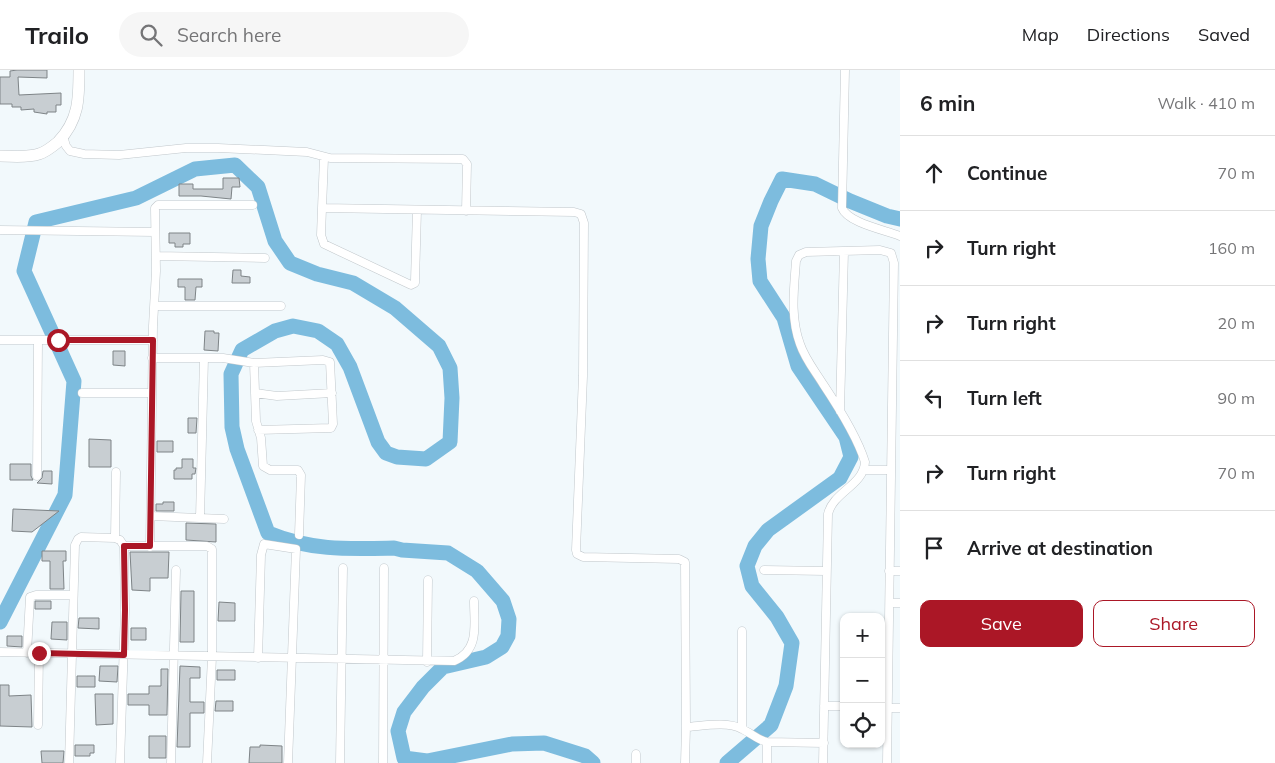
<!DOCTYPE html>
<meta charset="utf-8">
<style>
body{margin:0;font-family:Mulish,sans-serif;background:#f6f6f6;color:#202124}
.controls{position:absolute;right:15px;bottom:15px;display:grid;overflow:hidden;border-radius:10px;box-shadow:0 1px 4px #0004}
.controls button{width:45px;height:45px;display:grid;place-items:center;padding:0;border:0;border-bottom:1px solid #e0e0e0;background:#fff;color:#202124;font:25px sans-serif}
.stop{position:absolute;width:15px;height:15px;margin:-11px;border:4px solid #ab1726;border-radius:50%;background:#fff}
.stop.end{background:#ab1726;border-color:#fff;box-shadow:0 1px 5px #0008}
.list{margin:0;padding:0;list-style:none}
h2{display:flex;justify-content:space-between;align-items:center;height:65px;margin:0;padding:0 20px;font-size:21px}
h2 small{font-size:16px;font-weight:400;color:#757577}
.list li{display:grid;grid-template-columns:32px 1fr auto;gap:15px;align-items:center;box-sizing:border-box;height:75px;padding:0 20px;border-top:1px solid #e0e0e0}
.list b{display:block;font-size:19px;white-space:nowrap}
.list em{font-size:16px;font-style:normal;color:#757577}
.actions{display:flex;gap:10px;padding:15px 20px}
.actions a{flex:1;padding:11px 0;border:1px solid #ab1726;border-radius:10px;text-align:center;font-size:18px;color:#ab1726}
.actions .main{background:#ab1726;color:#fff}
.icon{flex:none;width:28px;height:28px;fill:none;stroke:currentColor;stroke-width:2;stroke-linecap:round;stroke-linejoin:round}
.map{position:relative;flex:none;width:900px;height:693px;overflow:hidden}
header{display:flex;align-items:center;gap:30px;box-sizing:border-box;height:70px;padding:0 25px;background:#fff;border-bottom:1px solid #e0e0e0}
header strong{font-size:24px}
nav{display:flex;gap:28px;margin-inline-start:auto;font-size:18px}
.search{width:350px;height:45px;background:#f6f6f6;display:flex;align-items:center;gap:12px;box-sizing:border-box;padding:0 18px;border-radius:28px;color:#757577;font-size:19px}
main{display:flex}
aside{flex:1;background:#fff}
.map>svg:first-child{display:block}
.lines{fill:none;stroke-linecap:round;stroke-linejoin:round}
.river{stroke:#7dbcde;stroke-width:15}
.building{fill:#c8ced2;stroke:#7e8487}
.street-casing{stroke:#c1c7cb;stroke-width:9}
.secondary-casing{stroke:#c1c7cb;stroke-width:12}
.street{stroke:#fff;stroke-width:8}
.secondary{stroke:#fff;stroke-width:11}
.route{stroke:#ab1726;stroke-width:6}
</style>
<header>
<strong>Trailo</strong>
<div class="search"><svg class="icon" aria-label="search" viewBox="0 0 24 24"><circle cx="10" cy="10" r="6"/><path d="M15 15l6 6"/></svg>Search here</div>
<nav><a>Map</a><a>Directions</a><a>Saved</a></nav>
</header>
<main>
<div class="map">
<svg width="900" height="693" viewBox="0 0 900 693">
<rect width="100%" height="100%" fill="#f2f9fc"/>
<g class="lines">
<path class="river" d="M 0,552 L 65,425 L 74,311 L 24,201 L 36,152 L 136,128 L 195,99 L 235,95 L 258,117 L 275,171 L 290,193 L 317,204 L 353,213 L 395,238 L 439,276 L 450,298 L 452,328 L 450,372 L 426,389 L 397,387 L 386,383 L 378,372 L 350,297 L 337,274 L 318,261 L 293,256 L 275,261 L 242,280 L 231,304 L 232,357 L 237,379 L 268,463 C 311,481 350,479 394,478 L 402,480 L 448,483 L 477,501 L 503,531 L 509,549 L 508,566 L 502,577 L 486,587 L 443,597 L 423,617 L 404,642 L 398,661 L 404,688 L 427,691 L 512,674 L 544,673 L 585,686 L 593,693
M 727,693 L 771,655 L 786,616 L 792,573 L 777,547 L 752,516 L 747,496 L 755,476 L 768,460 L 840,408 L 851,387 L 846,367 L 798,296 L 784,248 L 760,211 L 758,189 L 761,156 L 771,131 L 782,109 L 815,114 L 850,131 L 887,146 L 900,149"/>
</g>
<path class="building" d="M 17,0 L 47,0 L 47,8 L 18,7 L 19,25 L 61,23 L 61,35 L 56,35 L 56,42 L 47,42 L 47,44 L 34,42 L 34,39 L 21,40 L 21,37 L 12,37 L 12,34 L 0,34 L 0,7 L 10,7 L 10,1 Z
M 223,108 L 239,108 L 240,117 L 232,117 L 231,129 L 201,126 L 179,126 L 179,114 L 193,114 L 193,119 L 223,119 Z
M 169,163 L 190,163 L 190,174 L 183,174 L 183,177 L 175,177 L 175,173 L 169,173 Z
M 233,200 L 241,200 L 241,206 L 250,207 L 250,213 L 232,213 Z
M 178,209 L 202,209 L 202,217 L 196,217 L 195,230 L 185,230 L 185,217 L 178,217 Z
M 205,261 L 214,261 L 214,263 L 219,263 L 218,281 L 204,280 Z
M 113,281 L 125,281 L 125,296 L 113,295 Z
M 188,348 L 197,348 L 196,363 L 188,363 Z
M 89,369 L 111,370 L 111,397 L 89,397 Z
M 157,371 L 173,371 L 173,382 L 157,382 Z
M 182,389 L 193,389 L 193,398 L 196,398 L 195,404 L 192,404 L 192,409 L 174,409 L 174,400 L 176,400 L 176,398 L 182,398 Z
M 10,394 L 31,394 L 31,406 L 33,410 L 10,410 Z
M 43,401 L 52,401 L 52,414 L 37,413 L 42,408 Z
M 163,432 L 174,432 L 174,441 L 156,441 L 156,434 L 163,434 Z
M 13,439 L 59,441 L 32,462 L 12,461 Z
M 186,453 L 216,454 L 216,472 L 186,470 Z
M 42,481 L 66,481 L 66,491 L 63,491 L 64,519 L 50,519 L 50,491 L 42,491 Z
M 130,482 L 169,482 L 168,508 L 150,508 L 150,521 L 132,520 Z
M 181,521 L 194,521 L 194,572 L 180,572 Z
M 35,531 L 51,531 L 51,539 L 35,539 Z
M 219,532 L 235,533 L 235,551 L 218,551 Z
M 79,548 L 99,548 L 99,559 L 78,558 Z
M 52,552 L 67,552 L 67,570 L 51,569 Z
M 131,558 L 146,558 L 146,570 L 131,570 Z
M 7,566 L 22,566 L 22,577 L 7,576 Z
M 100,596 L 118,596 L 117,612 L 99,611 Z
M 180,596 L 200,597 L 200,608 L 190,608 L 190,632 L 204,632 L 204,643 L 190,643 L 190,677 L 177,677 Z
M 161,599 L 168,599 L 167,645 L 149,645 L 149,635 L 128,635 L 128,624 L 149,624 L 149,616 L 161,616 Z
M 217,600 L 235,600 L 235,610 L 217,610 Z
M 77,606 L 95,606 L 95,617 L 77,617 Z
M 0,615 L 9,615 L 9,626 L 31,625 L 32,657 L 0,656 Z
M 95,624 L 113,624 L 113,654 L 96,655 Z
M 216,631 L 233,631 L 233,641 L 215,641 Z
M 149,666 L 166,666 L 166,688 L 149,688 Z
M 75,675 L 94,675 L 94,683 L 90,683 L 90,686 L 75,686 Z
M 260,675 L 282,676 L 282,693 L 249,693 L 250,677 L 260,677 Z
M 41,681 L 64,681 L 63,693 L 42,693 Z"/>
<g class="lines">
<g class="street-casing">
<path id="street" d="M 845,0 L 842,138 C 848,153 885,160 900,166
M 63,66 L 66,76 L 70,81 L 84,84 L 119,85 L 186,78 L 218,78 L 307,82 L 330,88 L 463,89 L 467,94 L 466,141
M 324,88 L 322,138 L 574,142 L 581,144 L 584,153 L 583,306 L 576,480 L 577,484 L 583,487 L 679,489 L 685,492 L 686,657
M 322,138 L 321,165 L 324,174 L 411,215 L 415,213 L 415,211 L 417,140
M 0,160 L 155,162
M 156,186 L 265,188
M 154,236 L 281,236
M 0,270 L 153,270
M 152,288 L 223,288 L 254,293 L 323,290 L 330,292 L 333,354 L 331,358 L 258,360
M 254,293 L 256,351 L 261,368 L 263,396 L 270,400 L 298,400 L 301,405 L 299,465
M 82,323 L 152,323
M 255,323 L 277,326 L 332,323
M 840,341 L 844,181
M 865,400 L 891,400
M 116,402 L 115,468 L 120,470 L 124,476 L 125,540 L 120,693
M 37,406 L 38,270
M 151,446 L 224,449
M 200,448 L 204,288
M 124,476 L 207,476 L 212,479 L 212,587 L 207,693
M 150,477 L 153,256 L 156,201 L 155,138 L 158,135 L 253,135
M 764,500 L 826,501
M 889,501 L 900,501
M 890,533 L 900,533
M 742,561 L 742,659
M 0,582 L 454,591 C 480,580 474,555 474,531
M 27,583 L 30,527 L 36,525 L 73,525
M 258,588 L 261,485 L 264,474 L 296,479 L 288,693
M 427,592 L 428,510
M 824,636 L 844,636
M 881,637 L 900,638
M 38,655 L 39,583
M 69,693 L 75,475 L 78,469 L 81,467 L 115,468
M 171,693 L 176,500
M 340,693 L 343,498
M 383,693 L 384,498
M 636,693 L 636,684
M 685,693 L 686,657 C 703,656 727,651 742,659 C 751,663 758,670 767,672 L 824,673
M 767,693 L 767,672
M 823,693 L 828,444 C 833,422 864,415 865,392 C 858,369 837,335 823,314 C 815,301 805,289 800,274 C 790,247 794,219 796,191 L 799,185 L 806,182 L 880,180 L 891,183 L 894,193 L 887,693"/>
</g>
<g class="secondary-casing">
<path id="secondary" d="M 0,86 C 13,86 26,88 39,84 C 46,82 52,77 58,72 C 79,50 79,29 79,0"/>
</g>
<use href="#street" class="street"/>
<use href="#secondary" class="secondary"/>
</g>
<g class="lines">
<path class="route" d="M 39,583 L 124,585 L 125,540 L 124,476 L 150,476 L 153,270 L 58,270"/>
</g>
</svg>
<div class="controls">
<button>+</button>
<button>−</button>
<button><svg class="icon" aria-label="locate" viewBox="0 0 24 24"><circle cx="12" cy="12" r="6"/><path d="M12 2v4M12 18v4M2 12h4M18 12h4"/></svg></button>
</div>
<div class="stop" style="left:58px;top:270px"></div>
<div class="stop end" style="left:39px;top:583px"></div>
</div>
<aside>
<h2>6 min<small>Walk · 410 m</small></h2>
<ul class="list">
<li><svg class="icon" aria-label="ahead" viewBox="0 0 24 24"><path d="M12 20V5M6 11l6-6 6 6"/></svg><div><b>Continue</b></div><em>70 m</em></li>
<li><svg class="icon" aria-label="right" viewBox="0 0 24 24"><path d="M7 20v-9h11M14 6l5 5-5 5"/></svg><div><b>Turn right</b></div><em>160 m</em></li>
<li><svg class="icon" aria-label="right" viewBox="0 0 24 24"><path d="M7 20v-9h11M14 6l5 5-5 5"/></svg><div><b>Turn right</b></div><em>20 m</em></li>
<li><svg class="icon" aria-label="left" viewBox="0 0 24 24"><path d="M17 20v-9H6M10 6l-5 5 5 5"/></svg><div><b>Turn left</b></div><em>90 m</em></li>
<li><svg class="icon" aria-label="right" viewBox="0 0 24 24"><path d="M7 20v-9h11M14 6l5 5-5 5"/></svg><div><b>Turn right</b></div><em>70 m</em></li>
<li><svg class="icon" aria-label="arrive" viewBox="0 0 24 24"><path d="M6 21V4h12l-3 4 3 4H6"/></svg><div><b>Arrive at destination</b></div></li>
</ul>
<div class="actions"><a class="main">Save</a><a>Share</a></div>
</aside>
</main>
